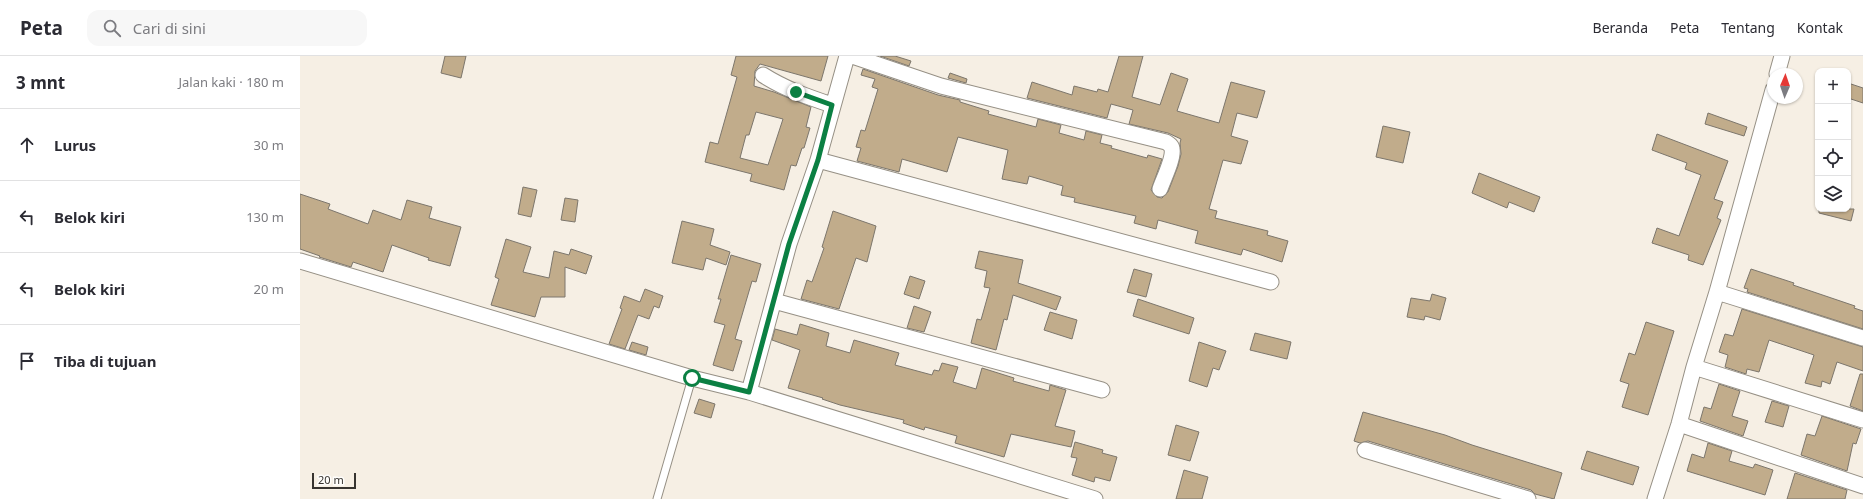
<!DOCTYPE html>
<html lang="id">
<meta charset="utf-8">
<style>
body{margin:0;font-family:"Noto Sans",sans-serif;background:#f7f7f7;color:#2b2b33}
.controls{position:absolute;right:12px;top:12px;display:grid;overflow:hidden;border-radius:8px;box-shadow:0 1px 3px #0004}
.controls button{width:36px;height:36px;display:grid;place-items:center;padding:0;border:0;border-bottom:1px solid #e1e1e2;background:#fff;color:#2b2b33;font:20px sans-serif}
.compass{position:absolute;left:1467px;top:12px;width:36px;height:36px;border-radius:50%;background:#fff;box-shadow:0 1px 3px #0004;rotate:2deg}
.scale{position:absolute;left:12px;bottom:10px;width:44px;box-sizing:border-box;padding-left:4px;border:2px solid #373430;border-top:0;font-size:11px;line-height:14px;white-space:nowrap;color:#373430;-webkit-text-stroke:3px #fefdfb;paint-order:stroke}
.stop{position:absolute;width:12px;height:12px;margin:-9px;border:3px solid #0b8043;border-radius:50%;background:#fff}
.stop.end{background:#0b8043;border-color:#fff;box-shadow:0 1px 4px #0008}
.list{margin:0;padding:0;list-style:none}
h2{display:flex;justify-content:space-between;align-items:center;height:52px;margin:0;padding:0 16px;font-size:17px}
h2 small{font-size:13px;font-weight:400;color:#7c7c81}
.list li{display:grid;grid-template-columns:26px 1fr auto;gap:12px;align-items:center;box-sizing:border-box;height:72px;padding:0 16px;border-top:1px solid #e1e1e2}
.list b{display:block;font-size:15px;white-space:nowrap}
.list em{font-size:13px;font-style:normal;color:#7c7c81}
.icon{flex:none;width:22px;height:22px;fill:none;stroke:currentColor;stroke-width:2;stroke-linecap:round;stroke-linejoin:round}
.map{position:relative;flex:none;width:1563px;height:443px;overflow:hidden}
header{display:flex;align-items:center;gap:24px;box-sizing:border-box;height:56px;padding:0 20px;background:#fff;border-bottom:1px solid #e1e1e2}
header strong{font-size:19px}
nav{display:flex;gap:22px;margin-inline-start:auto;font-size:14px}
.search{width:280px;height:36px;background:#f7f7f7;display:flex;align-items:center;gap:10px;box-sizing:border-box;padding:0 14px;border-radius:12px;color:#7c7c81;font-size:15px}
main{display:flex}
aside{flex:1;background:#fff}
.map>svg:first-child{display:block}
.building{fill:#c1ac8b;stroke:#7c766c;fill-rule:evenodd}
.lines{fill:none;stroke-linecap:round;stroke-linejoin:round}
.service-casing{stroke:#969085;stroke-width:9}
.minor-casing{stroke:#969085;stroke-width:17}
.service{stroke:#fff;stroke-width:7}
.minor{stroke:#fff;stroke-width:15}
.route{stroke:#0b8043;stroke-width:5}
</style>
<header>
<strong>Peta</strong>
<div class="search"><svg class="icon" aria-label="search" viewBox="0 0 24 24"><circle cx="10" cy="10" r="6"/><path d="M15 15l6 6"/></svg>Cari di sini</div>
<nav><a>Beranda</a><a>Peta</a><a>Tentang</a><a>Kontak</a></nav>
</header>
<main>
<aside>
<h2>3 mnt<small>Jalan kaki · 180 m</small></h2>
<ul class="list">
<li><svg class="icon" aria-label="ahead" viewBox="0 0 24 24"><path d="M12 20V5M6 11l6-6 6 6"/></svg><div><b>Lurus</b></div><em>30 m</em></li>
<li><svg class="icon" aria-label="left" viewBox="0 0 24 24"><path d="M17 20v-9H6M10 6l-5 5 5 5"/></svg><div><b>Belok kiri</b></div><em>130 m</em></li>
<li><svg class="icon" aria-label="left" viewBox="0 0 24 24"><path d="M17 20v-9H6M10 6l-5 5 5 5"/></svg><div><b>Belok kiri</b></div><em>20 m</em></li>
<li><svg class="icon" aria-label="arrive" viewBox="0 0 24 24"><path d="M6 21V4h12l-3 4 3 4H6"/></svg><div><b>Tiba di tujuan</b></div></li>
</ul>
</aside>
<div class="map">
<svg width="1563" height="443" viewBox="0 0 1563 443">
<rect width="100%" height="100%" fill="#f6efe4"/>
<path class="building" d="M 145,0 L 166,0 L 161,22 L 141,17 Z
M 436,0 L 528,0 L 521,25 L 460,8 L 455,15 L 454,30 L 474,36 L 511,51 L 506,71 L 510,72 L 504,92 L 502,92 L 496,110 L 491,109 L 484,134 L 450,125 L 452,118 L 405,106 L 410,86 L 418,88 L 437,21 L 431,19 ZM 456,56 L 483,63 L 468,109 L 440,102 L 446,79 L 449,79 Z
M 580,0 L 595,0 L 611,5 L 609,10 Z
M 819,0 L 843,0 L 832,41 L 860,49 L 871,17 L 888,23 L 877,55 L 919,67 L 931,26 L 965,35 L 957,62 L 937,57 L 931,80 L 948,85 L 941,108 L 923,104 L 909,153 L 917,155 L 915,162 L 968,175 L 967,179 L 988,185 L 982,206 L 943,193 L 941,199 L 895,187 L 898,175 L 858,164 L 856,173 L 834,167 L 836,160 L 774,146 L 775,142 L 761,139 L 763,130 L 729,120 L 727,128 L 702,123 L 708,94 L 658,81 L 647,116 L 602,103 L 599,116 L 557,105 L 561,92 L 556,91 L 561,74 L 565,75 L 578,33 L 572,31 L 575,23 L 561,19 L 563,13 L 638,39 L 660,44 L 660,46 L 689,55 L 688,58 L 736,71 L 738,63 L 761,69 L 759,77 L 784,84 L 786,75 L 802,79 L 800,87 L 812,90 L 811,92 L 847,102 L 848,99 L 862,103 L 851,134 L 857,141 L 862,142 L 868,136 L 878,110 L 881,98 L 880,87 L 881,83 L 868,77 L 829,68 L 833,54 L 811,48 L 807,62 L 727,42 L 732,26 L 772,39 L 774,30 L 797,36 L 798,33 L 808,36 Z
M 650,17 L 667,23 L 666,27 L 648,22 Z
M 1548,27 L 1563,32 L 1563,47 L 1548,42 Z
M 1408,57 L 1447,71 L 1444,80 L 1405,68 Z
M 1083,70 L 1110,76 L 1103,107 L 1076,101 Z
M 1357,78 L 1428,105 L 1414,143 L 1423,146 L 1417,162 L 1421,164 L 1403,209 L 1388,204 L 1389,199 L 1352,187 L 1357,172 L 1379,180 L 1401,119 L 1385,113 L 1387,107 L 1352,94 Z
M 1179,117 L 1240,141 L 1234,156 L 1209,146 L 1207,152 L 1172,137 Z
M 223,131 L 237,134 L 231,161 L 218,158 Z
M 0,138 L 30,148 L 28,153 L 68,168 L 73,154 L 101,164 L 107,144 L 132,151 L 129,162 L 161,171 L 150,210 L 128,204 L 129,202 L 92,189 L 83,216 L 53,206 L 51,211 L 19,201 L 20,200 L 0,193 Z
M 265,142 L 278,144 L 275,166 L 261,164 Z
M 1519,153 L 1554,153 L 1551,165 L 1519,157 Z
M 533,155 L 576,170 L 567,206 L 556,202 L 539,253 L 501,243 L 507,224 L 512,226 L 524,192 L 522,191 Z
M 382,165 L 414,173 L 410,189 L 430,196 L 426,209 L 406,202 L 403,214 L 372,207 Z
M 206,183 L 231,191 L 223,216 L 249,222 L 254,195 L 269,199 L 271,193 L 292,200 L 286,218 L 265,211 L 265,241 L 241,241 L 235,261 L 191,249 L 199,223 L 195,221 Z
M 679,195 L 723,204 L 718,227 L 761,241 L 756,254 L 713,239 L 707,264 L 704,263 L 696,294 L 671,287 L 677,263 L 681,264 L 690,232 L 684,231 L 687,215 L 675,212 Z
M 431,199 L 461,208 L 456,226 L 452,225 L 435,283 L 442,285 L 433,315 L 413,309 L 425,269 L 414,266 L 421,243 L 418,243 Z
M 834,213 L 852,218 L 846,241 L 827,236 Z
M 1451,213 L 1494,227 L 1493,229 L 1555,250 L 1554,252 L 1563,255 L 1563,273 L 1447,236 L 1448,233 L 1444,232 Z
M 610,220 L 625,225 L 619,243 L 604,238 Z
M 345,233 L 363,240 L 359,252 L 354,250 L 349,263 L 338,259 L 325,293 L 309,288 L 322,253 L 320,252 L 324,240 L 340,246 Z
M 1132,238 L 1146,242 L 1140,264 L 1125,260 L 1124,264 L 1107,261 L 1111,242 L 1130,245 Z
M 838,243 L 894,262 L 889,278 L 833,260 Z
M 614,250 L 631,256 L 624,276 L 607,272 Z
M 1442,253 L 1563,291 L 1563,315 L 1537,306 L 1530,328 L 1522,325 L 1521,331 L 1505,327 L 1514,299 L 1469,284 L 1459,316 L 1447,313 L 1446,318 L 1425,311 L 1428,299 L 1419,296 L 1425,278 L 1433,280 Z
M 750,256 L 777,264 L 772,283 L 744,274 Z
M 1346,266 L 1374,275 L 1348,359 L 1322,351 L 1329,328 L 1320,325 L 1329,297 L 1335,299 Z
M 500,268 L 529,277 L 526,290 L 550,297 L 554,284 L 599,297 L 595,309 L 632,319 L 634,314 L 639,315 L 642,307 L 658,311 L 653,326 L 676,333 L 682,312 L 714,322 L 713,325 L 749,335 L 750,329 L 766,334 L 755,370 L 775,375 L 771,391 L 711,378 L 704,401 L 655,387 L 657,380 L 625,371 L 624,374 L 603,367 L 604,364 L 540,349 L 522,343 L 523,342 L 488,332 L 500,294 L 472,284 L 475,273 L 497,279 Z
M 955,277 L 991,286 L 987,303 L 950,294 Z
M 332,286 L 348,291 L 346,299 L 329,294 Z
M 899,286 L 926,295 L 919,314 L 913,312 L 907,331 L 889,325 Z
M 1560,318 L 1563,318 L 1563,355 L 1550,350 Z
M 1419,328 L 1440,335 L 1432,360 L 1448,365 L 1443,380 L 1400,365 L 1404,351 L 1411,353 Z
M 399,343 L 415,348 L 411,362 L 394,357 Z
M 1472,345 L 1489,350 L 1483,371 L 1465,366 Z
M 1063,356 L 1145,379 L 1172,389 L 1262,417 L 1254,443 L 1235,438 L 1231,434 L 1068,385 L 1060,387 L 1054,385 Z
M 1522,360 L 1561,373 L 1556,388 L 1553,387 L 1547,415 L 1501,399 L 1507,378 L 1515,380 Z
M 876,369 L 899,376 L 890,405 L 868,399 Z
M 775,386 L 803,394 L 802,397 L 817,401 L 810,425 L 795,421 L 794,426 L 772,419 L 777,402 L 771,401 Z
M 1408,387 L 1432,395 L 1429,405 L 1453,412 L 1455,408 L 1473,414 L 1465,439 L 1387,415 L 1392,398 L 1404,402 Z
M 1287,395 L 1339,411 L 1333,429 L 1281,413 Z
M 884,414 L 908,421 L 902,443 L 876,443 Z
M 1495,417 L 1547,434 L 1545,443 L 1487,443 Z"/>
<g class="lines">
<g class="service-casing">
<path id="service" d="M 357,443 L 392,322"/>
</g>
<g class="minor-casing">
<path id="minor" d="M 552,0 L 641,30 L 866,86 C 869,88 872,90 872,93 C 874,102 863,124 860,133
M 1477,18 L 1482,0
M 463,19 C 485,33 508,41 532,49
M 518,104 L 971,226
M 0,205 L 392,322 L 449,336 L 795,443
M 1417,236 L 1563,282
M 474,245 L 802,334
M 1394,311 L 1563,364
M 449,336 L 489,188 L 518,104 L 547,0
M 1379,368 L 1563,430
M 1065,394 L 1228,443
M 1355,443 L 1379,368 L 1394,311 L 1417,236 L 1473,34"/>
</g>
<use href="#service" class="service"/>
<use href="#minor" class="minor"/>
</g>
<g class="lines">
<path class="route" d="M 392,322 L 449,336 L 489,188 L 518,104 L 532,49 L 496,36"/>
</g>
</svg>
<div class="controls">
<button>+</button>
<button>−</button>
<button><svg class="icon" aria-label="locate" viewBox="0 0 24 24"><circle cx="12" cy="12" r="6"/><path d="M12 2v4M12 18v4M2 12h4M18 12h4"/></svg></button>
<button><svg class="icon" aria-label="layers" viewBox="0 0 24 24"><path d="M12 4l9 5-9 5-9-5zM3 14l9 5 9-5"/></svg></button>
</div>
<svg class="compass" viewBox="-18 -18 36 36"><path d="M0-13l5 13h-10z" fill="#e53935"/><path d="M0 13l5-13h-10z" fill="#7c7c81"/></svg>
<div class="scale">20 m</div>
<div class="stop" style="left:392px;top:322px"></div>
<div class="stop end" style="left:496px;top:36px"></div>
</div>
</main>
